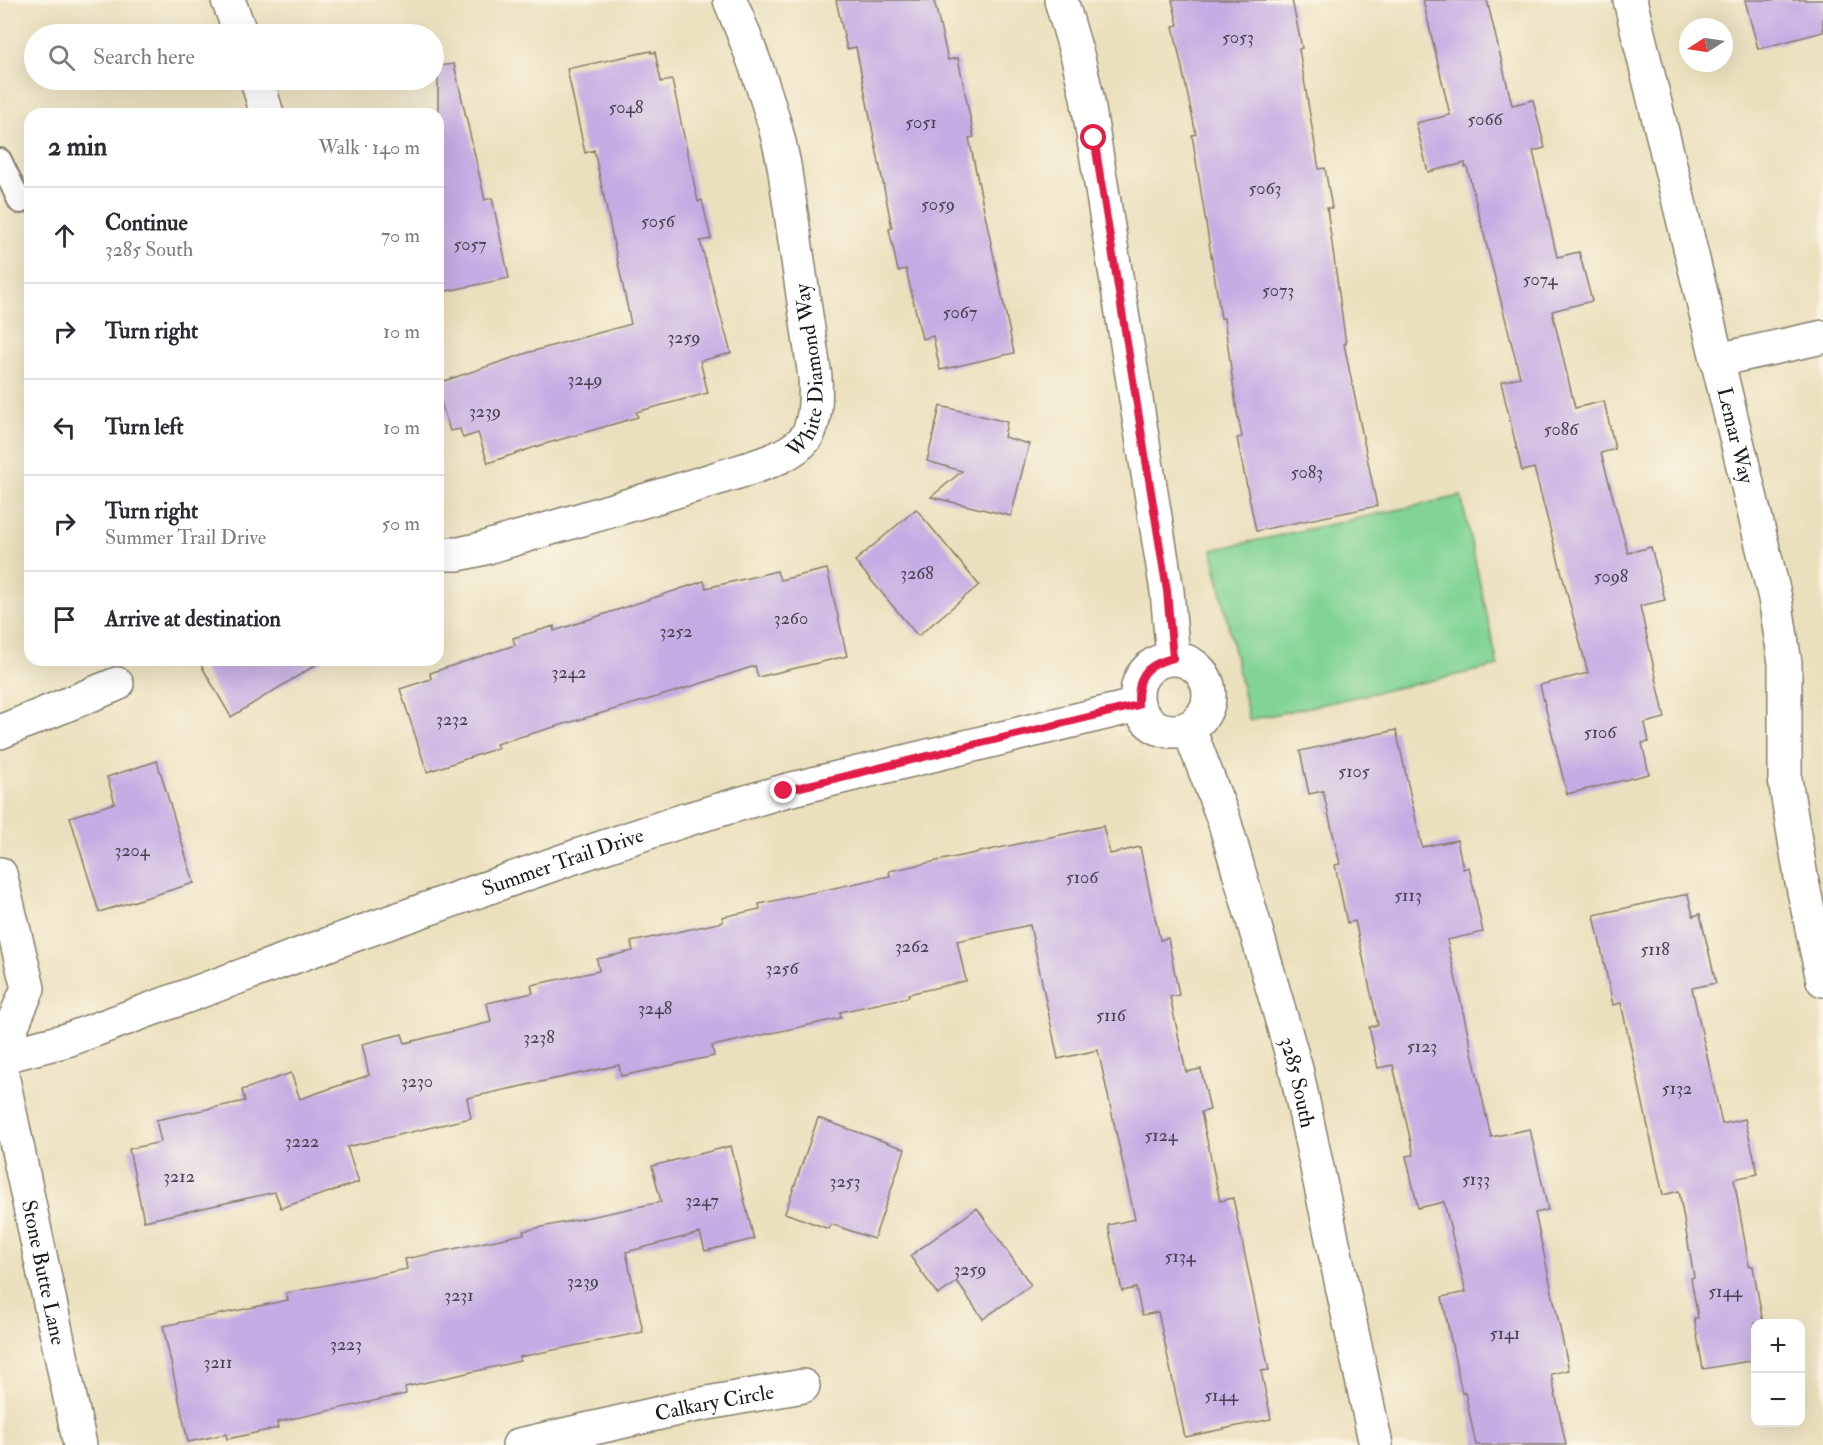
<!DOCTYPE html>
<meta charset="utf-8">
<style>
body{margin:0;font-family:"IM FELL Double Pica",serif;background:#f7f7f7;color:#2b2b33}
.controls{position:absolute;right:18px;bottom:18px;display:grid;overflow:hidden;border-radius:12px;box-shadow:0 6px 24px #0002}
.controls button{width:54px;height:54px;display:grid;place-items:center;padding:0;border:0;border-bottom:2px solid #e1e1e2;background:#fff;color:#2b2b33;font:30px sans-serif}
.compass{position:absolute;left:1679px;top:18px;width:54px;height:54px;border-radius:50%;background:#fff;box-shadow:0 6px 24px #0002;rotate:258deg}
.stop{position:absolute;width:18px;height:18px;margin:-14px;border:4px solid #e11d48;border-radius:50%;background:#fff}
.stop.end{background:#e11d48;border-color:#fff;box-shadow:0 2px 6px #0008}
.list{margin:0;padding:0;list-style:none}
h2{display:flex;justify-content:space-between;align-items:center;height:78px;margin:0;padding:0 24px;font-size:26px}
h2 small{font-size:20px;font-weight:400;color:#7c7c81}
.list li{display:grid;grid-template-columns:39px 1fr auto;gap:18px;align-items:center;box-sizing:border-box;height:96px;padding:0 24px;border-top:2px solid #e1e1e2}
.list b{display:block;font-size:22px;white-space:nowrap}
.list p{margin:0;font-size:20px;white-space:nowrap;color:#7c7c81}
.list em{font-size:20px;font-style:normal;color:#7c7c81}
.icon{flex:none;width:33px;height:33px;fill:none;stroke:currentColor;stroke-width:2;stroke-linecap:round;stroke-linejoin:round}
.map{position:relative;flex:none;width:1823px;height:1445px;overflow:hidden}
.search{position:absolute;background:#fff;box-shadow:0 6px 24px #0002;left:24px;top:24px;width:420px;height:66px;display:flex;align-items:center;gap:15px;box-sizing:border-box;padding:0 21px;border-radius:33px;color:#7c7c81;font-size:22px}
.panel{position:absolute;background:#fff;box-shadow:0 6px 24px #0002;left:24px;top:108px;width:420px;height:558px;border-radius:18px}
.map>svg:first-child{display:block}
.green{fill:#82d495;stroke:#4f7858;stroke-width:1.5}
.building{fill:#c4ace4}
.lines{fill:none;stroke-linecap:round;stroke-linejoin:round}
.service-casing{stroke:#847e6c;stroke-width:26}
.minor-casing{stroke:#847e6c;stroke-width:36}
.service{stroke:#fff;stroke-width:22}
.minor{stroke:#fff;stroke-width:33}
.route{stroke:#e11d48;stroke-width:8}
.labels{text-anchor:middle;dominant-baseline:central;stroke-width:5;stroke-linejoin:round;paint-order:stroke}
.number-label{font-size:18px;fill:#46404e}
.street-label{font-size:21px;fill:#1c1c1c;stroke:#fcf5e5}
</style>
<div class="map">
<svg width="1823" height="1445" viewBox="0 0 1823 1445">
<rect width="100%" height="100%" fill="#fcf5e5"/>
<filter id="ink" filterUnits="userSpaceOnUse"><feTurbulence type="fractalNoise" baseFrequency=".0167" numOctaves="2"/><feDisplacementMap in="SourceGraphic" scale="12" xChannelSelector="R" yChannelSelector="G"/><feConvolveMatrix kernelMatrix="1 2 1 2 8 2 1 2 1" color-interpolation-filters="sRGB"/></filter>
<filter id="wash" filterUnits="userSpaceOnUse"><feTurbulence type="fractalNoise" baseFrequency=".008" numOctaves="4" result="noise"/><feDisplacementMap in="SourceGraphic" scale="24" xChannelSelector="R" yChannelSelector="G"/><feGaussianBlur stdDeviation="1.35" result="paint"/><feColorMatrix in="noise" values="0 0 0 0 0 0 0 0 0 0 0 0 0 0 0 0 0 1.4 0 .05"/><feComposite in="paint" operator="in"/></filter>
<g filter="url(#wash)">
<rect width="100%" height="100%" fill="#ebe0bd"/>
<path class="green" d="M 1461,496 L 1498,666 L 1249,720 L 1212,550 Z"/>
<g id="blocks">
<path class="building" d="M 836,0 L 934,0 L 948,60 L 958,58 L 974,137 L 969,138 L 1014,353 L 940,370 L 933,336 L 922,339 L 906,269 L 898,271 L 889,229 L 892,228 L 856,47 L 847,49 Z
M 1172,0 L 1292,0 L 1302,48 L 1299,49 L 1319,169 L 1325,168 L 1332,208 L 1327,208 L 1346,344 L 1344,344 L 1377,506 L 1256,531 L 1237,438 L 1242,437 L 1237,412 L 1224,318 L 1221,318 L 1192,135 L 1196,134 L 1173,26 L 1178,25 Z
M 1423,0 L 1487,0 L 1512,105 L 1533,100 L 1545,148 L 1533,151 L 1557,257 L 1579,252 L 1592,301 L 1552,311 L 1575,408 L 1604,401 L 1615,449 L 1601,453 L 1628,553 L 1651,547 L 1665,600 L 1640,606 L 1665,718 L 1645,723 L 1649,742 L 1642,743 L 1649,774 L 1567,794 L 1540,685 L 1588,673 L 1534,468 L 1522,471 L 1501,382 L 1520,377 L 1467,167 L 1465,167 L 1465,163 L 1428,172 L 1416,123 L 1450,115 Z
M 1745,0 L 1823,0 L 1823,32 L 1758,49 Z
M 651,51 L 651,53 L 655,52 L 661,82 L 672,80 L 698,202 L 702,200 L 711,239 L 700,241 L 731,353 L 700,361 L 708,393 L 636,412 L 638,417 L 538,446 L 488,463 L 478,433 L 463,438 L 460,429 L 450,431 L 438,393 L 438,383 L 530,352 L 631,324 L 594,150 L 585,153 L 567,69 Z
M 454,64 L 485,200 L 492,198 L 509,278 L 438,293 L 438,66 Z
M 940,406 L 1007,422 L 1004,437 L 1029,444 L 1011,516 L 931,497 L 962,471 L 927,461 Z
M 916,509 L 979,585 L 918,636 L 855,561 Z
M 827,569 L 847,656 L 758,677 L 755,666 L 674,692 L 496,744 L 498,748 L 427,772 L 400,689 L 431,679 L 430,673 L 515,645 L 513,638 L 554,626 L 554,631 L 704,581 L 706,588 L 777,571 L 780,580 Z
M 198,660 L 324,660 L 231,717 Z
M 1396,730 L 1422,847 L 1457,840 L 1463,869 L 1469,867 L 1483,932 L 1447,940 L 1491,1137 L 1530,1129 L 1548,1210 L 1535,1213 L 1569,1370 L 1551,1374 L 1566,1445 L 1476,1445 L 1465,1392 L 1462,1393 L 1442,1297 L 1466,1292 L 1444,1202 L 1418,1208 L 1406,1156 L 1414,1155 L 1393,1065 L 1378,1068 L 1369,1027 L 1378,1025 L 1355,921 L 1347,923 L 1335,865 L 1340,864 L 1323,791 L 1309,794 L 1300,751 Z
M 157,761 L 194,883 L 99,912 L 70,817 L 115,803 L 107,777 Z
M 1103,826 L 1110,854 L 1140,847 L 1160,940 L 1168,938 L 1179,995 L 1170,997 L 1186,1072 L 1201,1069 L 1210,1110 L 1201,1112 L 1220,1201 L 1233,1198 L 1269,1370 L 1261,1371 L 1271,1419 L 1185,1437 L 1158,1312 L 1142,1315 L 1136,1288 L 1122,1291 L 1108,1225 L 1135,1219 L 1098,1050 L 1058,1059 L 1030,925 L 957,941 L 966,981 L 908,994 L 909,997 L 840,1012 L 841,1018 L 712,1046 L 714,1056 L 621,1076 L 619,1065 L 467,1098 L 471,1118 L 347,1147 L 359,1182 L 281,1208 L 275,1192 L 144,1221 L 129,1149 L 161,1142 L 156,1120 L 245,1101 L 242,1090 L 291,1073 L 300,1099 L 369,1075 L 362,1044 L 402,1034 L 405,1043 L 491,1022 L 487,1003 L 533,993 L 531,985 L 599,971 L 597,959 L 633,951 L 631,942 L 723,922 L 722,917 L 760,909 L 759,904 L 890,876 L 889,871 Z
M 1688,894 L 1693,916 L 1700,914 L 1716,983 L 1692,988 L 1722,1124 L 1745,1119 L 1758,1174 L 1734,1179 L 1749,1266 L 1753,1266 L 1763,1323 L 1755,1323 L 1755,1360 L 1703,1369 L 1694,1318 L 1698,1318 L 1691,1278 L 1694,1277 L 1679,1191 L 1663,1195 L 1621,1003 L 1613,1005 L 1594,915 Z
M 818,1118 L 905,1149 L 874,1239 L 831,1224 L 829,1229 L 785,1213 Z
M 731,1146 L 754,1239 L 705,1251 L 700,1233 L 626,1252 L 643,1332 L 519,1357 L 520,1361 L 405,1387 L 406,1394 L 277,1422 L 278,1428 L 227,1439 L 226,1434 L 188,1442 L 163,1326 L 288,1300 L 286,1293 L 407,1269 L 405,1259 L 524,1234 L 523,1231 L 661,1202 L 652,1166 Z
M 977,1208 L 1031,1285 L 983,1319 L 957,1282 L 938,1295 L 910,1256 Z"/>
</g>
</g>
<g filter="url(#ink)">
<use href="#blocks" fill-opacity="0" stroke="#847e6c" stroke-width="1.5"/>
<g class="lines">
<g class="service-casing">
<path id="service" d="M 0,160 L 20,202"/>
</g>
<g class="minor-casing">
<g id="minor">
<path d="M 228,0 L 241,34"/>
<path d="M 1061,0 L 1078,58 L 1087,97 L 1167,591 L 1173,658"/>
<path id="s1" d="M 1630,0 L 1775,598 L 1785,663 L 1785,779 L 1801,877 L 1823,980"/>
<path d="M 257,80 L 267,114"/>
<path d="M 1717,360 L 1823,337"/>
<path id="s2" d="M 438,554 L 459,554 L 481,549 C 560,525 640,503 718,478 C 743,470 783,461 802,442 C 817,427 816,397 815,377 L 784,165 C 773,108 752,54 730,0"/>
<circle cx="1173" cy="695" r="36"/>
<path id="s3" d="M 1189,729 L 1224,820 L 1296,1069 L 1376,1445"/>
<path d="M 0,732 L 117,684"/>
<path d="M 0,874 L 28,988 L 0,1054"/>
<path id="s4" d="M 0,1057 L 67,1040 L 359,933 L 577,856 L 685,820 L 784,791 L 1138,705"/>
<path id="s5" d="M 0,1065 L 80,1445"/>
<path id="s6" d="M 519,1445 L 691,1406 L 803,1386"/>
</g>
</g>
<use href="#service" class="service"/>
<use href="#minor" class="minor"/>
</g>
</g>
<g class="lines" filter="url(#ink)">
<path class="route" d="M 784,791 L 1138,705 C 1137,676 1145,665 1173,658 L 1167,591 L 1094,138"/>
</g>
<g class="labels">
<g class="number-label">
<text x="1238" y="37">5053</text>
<text x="626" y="107">5048</text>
<text x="1485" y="119">5066</text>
<text x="921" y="122">5051</text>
<text x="1265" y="188">5063</text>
<text x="938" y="204">5059</text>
<text x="658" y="221">5056</text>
<text x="470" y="244">5057</text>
<text x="1540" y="279">5074</text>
<text x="1278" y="290">5073</text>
<text x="960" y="312">5067</text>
<text x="684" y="337">3259</text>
<text x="585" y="379">3249</text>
<text x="485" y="411">3239</text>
<text x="1561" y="429">5086</text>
<text x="1307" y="472">5083</text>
<text x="917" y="573">3268</text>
<text x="1611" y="576">5098</text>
<text x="791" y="618">3260</text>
<text x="676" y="631">3252</text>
<text x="569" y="672">3242</text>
<text x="452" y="719">3232</text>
<text x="1600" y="732">5106</text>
<text x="1354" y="771">5105</text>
<text x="132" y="850">3204</text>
<text x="1082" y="877">5106</text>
<text x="1408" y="895">5113</text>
<text x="912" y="946">3262</text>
<text x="1655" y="949">5118</text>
<text x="782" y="968">3256</text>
<text x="655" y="1008">3248</text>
<text x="1111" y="1015">5116</text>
<text x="539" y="1037">3238</text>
<text x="1422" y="1046">5123</text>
<text x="417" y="1081">3230</text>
<text x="1677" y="1088">5132</text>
<text x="1161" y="1135">5124</text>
<text x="302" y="1141">3222</text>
<text x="179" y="1176">3212</text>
<text x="1476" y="1179">5133</text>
<text x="845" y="1181">3253</text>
<text x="702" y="1200">3247</text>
<text x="1180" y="1256">5134</text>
<text x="970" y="1269">3259</text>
<text x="583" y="1281">3239</text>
<text x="1725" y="1291">5144</text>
<text x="459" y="1295">3231</text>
<text x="1505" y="1333">5141</text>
<text x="346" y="1344">3223</text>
<text x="218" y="1362">3211</text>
<text x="1221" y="1395">5144</text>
</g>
<g class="street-label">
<text stroke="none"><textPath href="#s2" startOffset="456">White Diamond Way</textPath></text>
<text stroke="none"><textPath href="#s1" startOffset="448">Lemar Way</textPath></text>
<text stroke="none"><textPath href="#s4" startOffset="596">Summer Trail Drive</textPath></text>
<text stroke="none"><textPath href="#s3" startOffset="370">3285 South</textPath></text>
<text stroke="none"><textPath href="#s5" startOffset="212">Stone Butte Lane</textPath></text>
<text stroke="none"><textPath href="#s6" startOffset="200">Calkary Circle</textPath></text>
</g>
</g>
</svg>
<div class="controls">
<button>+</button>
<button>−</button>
</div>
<svg class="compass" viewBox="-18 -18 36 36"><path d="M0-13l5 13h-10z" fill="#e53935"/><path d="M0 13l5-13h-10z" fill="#7c7c81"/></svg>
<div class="stop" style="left:1094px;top:138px"></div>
<div class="stop end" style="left:784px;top:791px"></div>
<div class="search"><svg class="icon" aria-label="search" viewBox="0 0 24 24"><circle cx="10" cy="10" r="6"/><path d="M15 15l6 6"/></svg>Search here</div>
<section class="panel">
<h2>2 min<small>Walk · 140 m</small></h2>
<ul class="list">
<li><svg class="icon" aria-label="ahead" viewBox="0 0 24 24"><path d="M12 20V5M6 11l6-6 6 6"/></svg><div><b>Continue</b><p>3285 South</p></div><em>70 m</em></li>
<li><svg class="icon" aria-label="right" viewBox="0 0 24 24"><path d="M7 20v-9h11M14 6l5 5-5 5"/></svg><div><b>Turn right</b></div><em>10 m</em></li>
<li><svg class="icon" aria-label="left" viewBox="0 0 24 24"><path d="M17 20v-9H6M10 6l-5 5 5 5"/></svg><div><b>Turn left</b></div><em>10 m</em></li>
<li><svg class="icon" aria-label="right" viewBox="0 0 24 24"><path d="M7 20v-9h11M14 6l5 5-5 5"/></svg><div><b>Turn right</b><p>Summer Trail Drive</p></div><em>50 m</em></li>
<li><svg class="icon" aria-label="arrive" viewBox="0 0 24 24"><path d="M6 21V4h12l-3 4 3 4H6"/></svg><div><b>Arrive at destination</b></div></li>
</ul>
</section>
</div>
